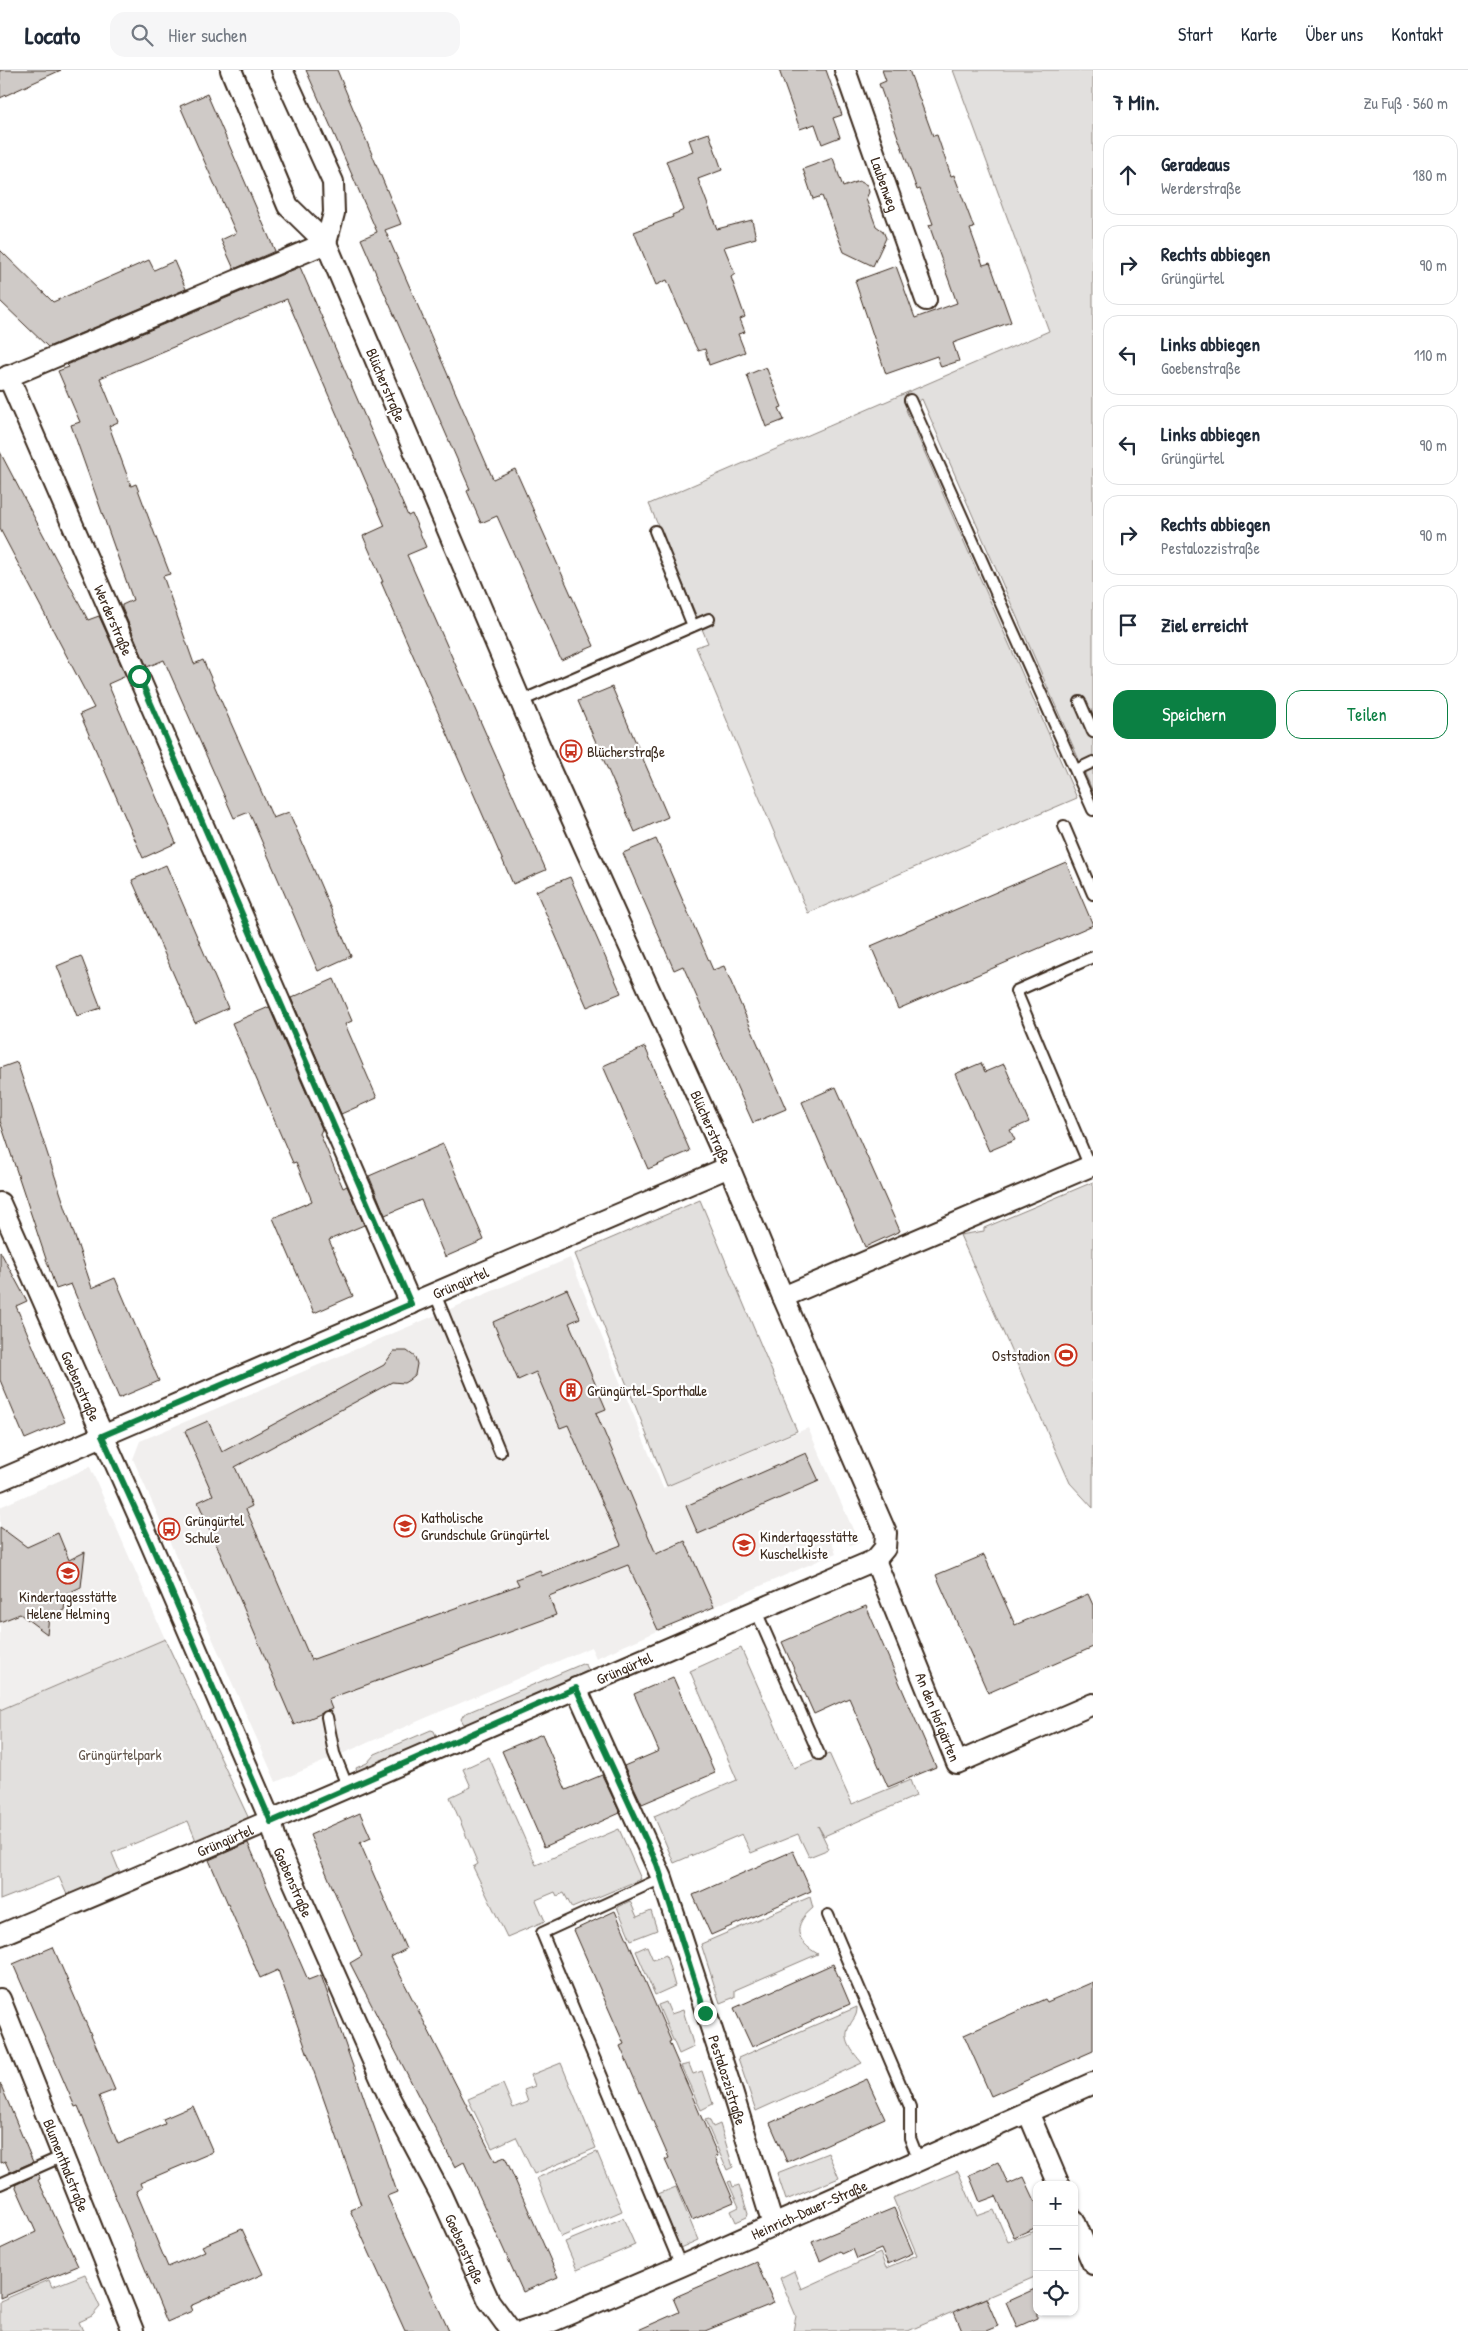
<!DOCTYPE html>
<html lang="de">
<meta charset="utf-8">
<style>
body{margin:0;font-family:"Patrick Hand",sans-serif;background:#f6f6f7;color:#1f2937}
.controls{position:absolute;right:15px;bottom:15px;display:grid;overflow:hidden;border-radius:10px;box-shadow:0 1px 4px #0004}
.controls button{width:45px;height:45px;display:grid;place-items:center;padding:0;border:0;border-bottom:1px solid #e0e1e3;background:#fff;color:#1f2937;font:25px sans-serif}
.stop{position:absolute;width:15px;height:15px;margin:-11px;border:4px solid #0b8043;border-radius:50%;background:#fff}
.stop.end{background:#0b8043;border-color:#fff;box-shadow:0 1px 5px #0008}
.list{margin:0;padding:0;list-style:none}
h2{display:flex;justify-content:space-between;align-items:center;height:65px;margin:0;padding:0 20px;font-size:21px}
h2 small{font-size:16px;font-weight:400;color:#747a83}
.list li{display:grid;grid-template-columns:32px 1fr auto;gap:15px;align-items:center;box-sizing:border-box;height:80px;margin:0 10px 10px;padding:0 10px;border:1px solid #e0e1e3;border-radius:15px}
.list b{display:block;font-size:19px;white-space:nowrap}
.list p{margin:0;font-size:16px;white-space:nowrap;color:#747a83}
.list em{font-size:16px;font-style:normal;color:#747a83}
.actions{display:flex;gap:10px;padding:15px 20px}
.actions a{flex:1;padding:11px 0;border:1px solid #0b8043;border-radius:15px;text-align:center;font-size:18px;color:#0b8043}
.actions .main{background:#0b8043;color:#fff}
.icon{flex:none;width:28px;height:28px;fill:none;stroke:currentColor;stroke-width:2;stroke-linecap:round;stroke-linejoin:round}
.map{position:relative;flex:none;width:1093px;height:2261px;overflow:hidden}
header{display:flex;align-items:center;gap:30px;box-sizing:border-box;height:70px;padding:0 25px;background:#fff;border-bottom:1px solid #e0e1e3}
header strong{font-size:24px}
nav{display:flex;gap:28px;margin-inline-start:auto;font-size:18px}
.search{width:350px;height:45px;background:#f6f6f7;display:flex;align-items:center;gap:12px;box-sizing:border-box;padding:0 18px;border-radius:15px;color:#747a83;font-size:19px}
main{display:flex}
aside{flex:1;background:#fff}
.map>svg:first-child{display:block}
.built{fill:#f1efee}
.green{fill:#e2e0de;stroke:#8e857e}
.building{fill:#cfcac7;stroke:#3b2a1e}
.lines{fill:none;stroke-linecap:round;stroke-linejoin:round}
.service-casing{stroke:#3b2a1e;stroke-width:14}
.minor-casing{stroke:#3b2a1e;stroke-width:24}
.service{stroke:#fff;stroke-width:10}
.minor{stroke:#fff;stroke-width:20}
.route{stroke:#0b8043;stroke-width:6}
.labels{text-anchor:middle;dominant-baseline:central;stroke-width:4.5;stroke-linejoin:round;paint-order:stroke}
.street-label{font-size:15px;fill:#3b2a1e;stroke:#fff}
.poi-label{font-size:15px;fill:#3b2a1e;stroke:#fff;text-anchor:start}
.park-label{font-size:15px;fill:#65584e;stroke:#fff}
</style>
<header>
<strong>Locato</strong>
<div class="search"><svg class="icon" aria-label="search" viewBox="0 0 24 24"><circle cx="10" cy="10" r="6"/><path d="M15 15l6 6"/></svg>Hier suchen</div>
<nav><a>Start</a><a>Karte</a><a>Über uns</a><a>Kontakt</a></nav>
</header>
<main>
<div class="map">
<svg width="1093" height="2261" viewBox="0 0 1093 2261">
<rect width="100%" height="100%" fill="#fff"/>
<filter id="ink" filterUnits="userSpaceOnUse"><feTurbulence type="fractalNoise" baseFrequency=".02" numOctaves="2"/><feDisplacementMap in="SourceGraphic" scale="10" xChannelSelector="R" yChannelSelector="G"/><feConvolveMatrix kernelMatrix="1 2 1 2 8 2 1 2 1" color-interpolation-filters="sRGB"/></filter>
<g filter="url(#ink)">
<path class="built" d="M 570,1188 L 663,1418 L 808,1358 L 859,1473 L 850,1476 L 845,1464 L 831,1470 L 836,1483 L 596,1588 L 591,1577 L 276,1712 L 133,1389 L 140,1371 Z
M 90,1397 L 165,1569 L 0,1640 L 0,1437 Z"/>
<path class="green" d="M 953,0 L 1093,0 L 1093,722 L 922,329 L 906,340 L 1077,728 L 808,843 L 696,577 L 708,573 L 649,434 L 1049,261 Z
M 1093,1112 L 1093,1438 L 1070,1413 L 960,1165 L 984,1161 L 984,1158 Z
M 700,1130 L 797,1361 L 667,1416 L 575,1184 Z
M 165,1569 L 249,1749 L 197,1773 L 188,1751 L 112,1783 L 121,1805 L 68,1827 L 59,1807 L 0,1830 L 0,1640 Z
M 741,1578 L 794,1698 L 829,1683 L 852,1734 L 910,1710 L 916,1726 L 824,1766 L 818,1756 L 829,1779 L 809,1787 L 798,1764 L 751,1783 L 742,1764 L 674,1793 L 654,1746 L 737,1710 L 690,1601 Z
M 582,1594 L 586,1595 L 589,1601 L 465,1656 L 461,1649 L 464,1644 Z
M 431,1660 L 434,1661 L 437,1668 L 357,1702 L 356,1698 L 367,1693 L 375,1684 Z
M 489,1687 L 536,1795 L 619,1759 L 641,1809 L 572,1838 L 564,1823 L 557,1826 L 555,1822 L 536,1830 L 545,1851 L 507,1867 L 473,1797 L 478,1794 L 450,1727 L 471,1717 L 463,1699 Z
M 810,1827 L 813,1838 C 792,1855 795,1871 818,1884 L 735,1920 L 735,1927 L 720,1933 L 701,1874 Z
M 630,1831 L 637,1847 L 651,1841 L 657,1860 L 631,1870 L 617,1837 Z
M 647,1876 L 653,1890 L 666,1885 L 675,1916 L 655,1925 L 636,1881 Z
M 666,1932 L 671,1944 L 683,1940 L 694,1977 L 679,1984 L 658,1935 Z
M 857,1937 C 857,1947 854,1947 850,1955 C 841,1969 853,1982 862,1993 L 756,2041 L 738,1988 Z
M 561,1993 L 596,2078 L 534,2104 L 516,2067 L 492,2078 L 468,2029 L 503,2014 L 513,2038 L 528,2032 L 524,2020 L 535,2016 L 531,2005 Z
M 689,1994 L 693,2004 L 702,2001 L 713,2034 L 701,2040 L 681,1996 Z
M 709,2049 L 713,2057 L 720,2054 L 733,2097 L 727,2100 L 705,2050 Z
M 597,2082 L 622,2141 L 561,2167 L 537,2108 Z
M 828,2083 L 839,2108 L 786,2130 L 777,2103 Z
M 958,2101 L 977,2146 L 994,2140 L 1008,2172 L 1037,2160 L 1037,2206 L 908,2261 L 793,2261 L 796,2246 L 780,2208 L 794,2201 L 801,2219 L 880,2183 L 886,2198 L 917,2185 L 893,2128 Z
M 731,2111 L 733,2117 L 739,2115 L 748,2144 L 747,2147 L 736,2152 L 731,2141 L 739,2137 L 728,2112 Z
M 676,2117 L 698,2170 L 680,2178 L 658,2124 Z
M 623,2148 L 635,2175 L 577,2200 L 565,2172 Z
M 85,2204 L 100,2237 L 92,2246 L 79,2252 L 83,2261 L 0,2261 L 0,2231 L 49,2210 L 52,2217 Z"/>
<path class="building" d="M 0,0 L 61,0 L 0,28 Z
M 306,0 L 337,0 L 401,154 L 385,160 L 493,409 L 515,399 L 594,576 L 561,590 L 497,446 L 481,453 L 467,421 L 470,419 L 361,169 L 377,162 Z
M 779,0 L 826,0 L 842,45 L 833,48 L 840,67 L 822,74 L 815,54 L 800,59 Z
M 882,0 L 909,0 L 933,66 L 937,65 L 951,106 L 954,105 L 974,158 L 970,159 L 983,195 L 990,193 L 1011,252 L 953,273 L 959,291 L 941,297 L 937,286 L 886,304 L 855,211 L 896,196 L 915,248 L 957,233 L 929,155 L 933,154 L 920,119 L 917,120 L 879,14 L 886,11 Z
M 207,24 L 275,181 L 234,199 L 221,170 L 236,163 L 180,36 Z
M 709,63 L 722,100 L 698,109 L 717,159 L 752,150 L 756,168 L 724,177 L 735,204 L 731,207 L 745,247 L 740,249 L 745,262 L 738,264 L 745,282 L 709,295 L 705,279 L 698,281 L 692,269 L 667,210 L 656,215 L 634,162 L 673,147 L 672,145 L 684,140 L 666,91 L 693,81 L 689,70 Z
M 833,88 L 843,117 L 859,111 L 867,115 L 869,122 L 866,129 L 876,156 L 883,161 L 886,168 L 873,196 L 844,182 L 822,126 L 813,129 L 803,99 Z
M 0,180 L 53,232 L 149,190 L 154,200 L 174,191 L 186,219 L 48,277 L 0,231 Z
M 300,197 L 408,446 L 412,444 L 426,477 L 407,485 L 546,800 L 513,814 L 381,512 L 383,512 L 363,466 L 385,456 L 287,229 L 100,308 L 118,352 L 109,356 L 131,416 L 136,414 L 158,473 L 170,504 L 163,506 L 194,594 L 203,590 L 273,748 L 289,742 L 351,886 L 318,901 L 249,742 L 234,748 L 164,590 L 147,597 L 122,538 L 122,535 L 133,530 L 71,355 L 80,352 L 58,301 L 69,297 L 67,295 Z
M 766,297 L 782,337 L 779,338 L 784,350 L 766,357 L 747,305 Z
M 0,382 L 88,550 L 99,546 L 126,606 L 108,614 L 176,773 L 143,788 L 80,644 L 94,638 L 0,459 Z
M 612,617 L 668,747 L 635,762 L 578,631 Z
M 656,769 L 713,900 L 724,896 L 786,1039 L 753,1053 L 683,896 L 674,900 L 623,783 Z
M 1066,792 L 1093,855 L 898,939 L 871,876 Z
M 166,795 L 228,938 L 195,953 L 132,810 Z
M 570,807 L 621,923 L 587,937 L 536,821 Z
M 81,886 L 101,938 L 77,946 L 57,896 Z
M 334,909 L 352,951 L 345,954 L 377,1028 L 341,1044 L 291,928 Z
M 269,937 L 322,1059 L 320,1064 L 343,1118 L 347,1116 L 364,1155 L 329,1170 L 353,1226 L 314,1243 L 273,1148 L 312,1131 L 296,1092 L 293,1093 L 232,953 Z
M 645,977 L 690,1081 L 648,1099 L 603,996 Z
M 17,992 L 92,1218 L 115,1208 L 159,1311 L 119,1328 L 71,1214 L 56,1219 L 0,1051 L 0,998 Z
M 981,993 L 985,1002 L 1004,994 L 1029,1052 L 1010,1060 L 1015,1070 L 989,1081 L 955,1004 Z
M 836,1017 L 900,1161 L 865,1177 L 802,1032 Z
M 443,1074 L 484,1170 L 445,1187 L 421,1130 L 385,1145 L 369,1106 Z
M 0,1181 L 27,1231 L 16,1236 L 65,1352 L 25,1369 L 0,1310 Z
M 567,1219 L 580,1248 L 569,1253 L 606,1339 L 596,1343 L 656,1484 L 685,1471 L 714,1537 L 658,1560 L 628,1495 L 549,1526 L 556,1545 L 328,1629 L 332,1639 L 294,1655 L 198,1432 L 213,1425 L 185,1361 L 208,1351 L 222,1382 L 384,1295 L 394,1281 L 407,1281 L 415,1287 L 417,1294 L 415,1305 L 409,1310 L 404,1313 L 392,1312 L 235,1397 L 252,1436 L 246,1439 L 311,1590 L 519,1515 L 516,1509 L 540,1500 L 542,1506 L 621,1475 L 568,1355 L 560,1358 L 536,1302 L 518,1310 L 493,1252 Z
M 806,1383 L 819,1411 L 698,1464 L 686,1436 Z
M 0,1457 L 27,1477 L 58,1463 L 69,1490 L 85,1482 L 81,1517 L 66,1524 L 64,1540 L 49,1547 L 47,1564 L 20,1544 L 0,1552 Z
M 984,1485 L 1015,1555 L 1088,1524 L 1093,1535 L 1093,1577 L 988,1623 L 936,1505 Z
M 866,1536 L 936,1697 L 888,1717 L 849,1628 L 814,1644 L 782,1572 Z
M 673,1607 L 715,1703 L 642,1734 L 624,1696 L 659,1681 L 634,1624 Z
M 542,1664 L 566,1720 L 602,1705 L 620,1743 L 544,1777 L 502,1681 Z
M 360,1743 L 371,1768 L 360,1773 L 406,1879 L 391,1887 L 495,2091 L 505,2087 L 558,2207 L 523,2222 L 464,2092 L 455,2097 L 350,1893 L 362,1886 L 310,1765 Z
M 248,1773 L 308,1910 L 321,1905 L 397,2122 L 387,2126 L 449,2261 L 405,2261 L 350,2140 L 361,2135 L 278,1900 L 260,1908 L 209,1790 Z
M 793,1781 L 811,1821 L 711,1865 L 693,1825 Z
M 615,1841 L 671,1971 L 669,1972 L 718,2086 L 715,2087 L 734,2132 L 692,2150 L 665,2090 L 669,2088 L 620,1976 L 624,1974 L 574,1860 Z
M 53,1877 L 115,2020 L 99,2026 L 118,2074 L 165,2054 L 163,2049 L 193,2036 L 213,2082 L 140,2113 L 142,2118 L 136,2121 L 168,2197 L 205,2181 L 202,2176 L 242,2159 L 263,2204 L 190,2236 L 192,2241 L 167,2252 L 78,2036 L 75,2037 L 13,1894 Z
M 833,1894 L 850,1934 L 752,1977 L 734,1938 Z
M 1093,1912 L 1093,1981 L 991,2026 L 964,1965 L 1045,1929 L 1047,1932 Z
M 867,2009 L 885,2048 L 787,2092 L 770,2053 Z
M 0,2013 L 33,2092 L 10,2102 L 5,2091 L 0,2093 Z
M 998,2092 L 1008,2114 L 1024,2107 L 1037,2135 L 1037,2157 L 1014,2167 L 996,2126 L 980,2132 L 969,2105 Z
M 38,2104 L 40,2109 L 38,2110 L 78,2196 L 0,2228 L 0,2179 L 36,2162 L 15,2115 Z
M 894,2138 L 913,2183 L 888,2194 L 881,2179 L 857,2189 L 853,2179 L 842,2184 L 840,2181 L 820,2191 L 812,2172 Z
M 756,2192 L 774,2233 L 705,2261 L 636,2261 L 679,2242 L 673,2228 Z
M 1037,2218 L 1037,2248 L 1017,2257 L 1006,2232 Z
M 986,2228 L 998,2256 L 986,2261 L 962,2261 L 954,2242 Z"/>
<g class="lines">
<g class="service-casing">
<path id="service" d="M 910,330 L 1093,740
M 655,461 L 693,556
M 521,631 L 709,549
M 1080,632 L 1093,662
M 1076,700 L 1093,692
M 1064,756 L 1093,824
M 1090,1097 L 1016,921 L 1093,887
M 435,1224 L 500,1382
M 756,1541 L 819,1684
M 327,1647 L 334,1683 L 348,1718
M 662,1808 L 542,1863 L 681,2196
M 828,1845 L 910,2037 L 910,2068 L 919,2091
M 0,2114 L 63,2086"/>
</g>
<g class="minor-casing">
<g id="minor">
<path d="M 282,0 L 333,112 L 334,143 L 326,173"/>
<path id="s1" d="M 845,0 L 926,230"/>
<path id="s2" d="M 8,306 L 411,1234"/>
<path d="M 0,310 L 326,173"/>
<path id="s3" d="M 0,1133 L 148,1467 L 271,1752 L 278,1777 L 390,2029 L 441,2125 L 489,2231 L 511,2261"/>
<path d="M 783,1227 L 1093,1095"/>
<path id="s4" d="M 0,1410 L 729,1097"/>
<path id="s5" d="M 875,1490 L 957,1693 L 1093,1634"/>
<path id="s6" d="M 576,1618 L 662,1808 L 729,2012 L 773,2155"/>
<path id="s7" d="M 0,1865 C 293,1743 583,1614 875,1490 L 885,1478 L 886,1463 L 783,1227 L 729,1097 L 546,691 L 326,173 L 288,136 L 231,0"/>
<path id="s8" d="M 0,1929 L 133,2261"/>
<path d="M 1028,2042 L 1059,2115"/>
<path d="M 1074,2150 L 1093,2194"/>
<path id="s9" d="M 523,2261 L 548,2253 L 681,2196 L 1093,2013"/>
</g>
</g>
<use href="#service" class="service"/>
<use href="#minor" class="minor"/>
</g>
</g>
<g class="lines" filter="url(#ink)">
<path class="route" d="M 139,606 L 411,1234 L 102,1366 L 148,1467 L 271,1752 L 576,1618 L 657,1794 L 705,1943"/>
</g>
<defs>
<g id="bus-ring" transform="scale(1.125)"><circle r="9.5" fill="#fff" stroke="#c8321e" stroke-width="1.5"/><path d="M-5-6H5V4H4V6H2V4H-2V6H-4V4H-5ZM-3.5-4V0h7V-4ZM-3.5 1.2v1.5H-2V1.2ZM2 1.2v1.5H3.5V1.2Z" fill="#c8321e"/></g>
<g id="stadium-ring" transform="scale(1.125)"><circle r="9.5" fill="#fff" stroke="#c8321e" stroke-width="1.5"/><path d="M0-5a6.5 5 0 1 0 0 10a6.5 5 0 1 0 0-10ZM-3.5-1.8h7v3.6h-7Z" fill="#c8321e"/></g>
<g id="building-ring" transform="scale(1.125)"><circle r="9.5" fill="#fff" stroke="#c8321e" stroke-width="1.5"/><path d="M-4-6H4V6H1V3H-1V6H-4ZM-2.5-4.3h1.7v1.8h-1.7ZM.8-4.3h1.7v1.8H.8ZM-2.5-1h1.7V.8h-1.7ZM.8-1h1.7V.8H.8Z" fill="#c8321e"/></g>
<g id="school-ring" transform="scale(1.125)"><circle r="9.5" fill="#fff" stroke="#c8321e" stroke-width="1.5"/><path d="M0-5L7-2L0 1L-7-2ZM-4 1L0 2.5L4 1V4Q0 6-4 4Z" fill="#c8321e"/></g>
</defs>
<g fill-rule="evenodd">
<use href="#bus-ring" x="571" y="681"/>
<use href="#stadium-ring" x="1066" y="1285"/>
<use href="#building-ring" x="571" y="1320"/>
<use href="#school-ring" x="405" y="1456"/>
<use href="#bus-ring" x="169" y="1459"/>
<use href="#school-ring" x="744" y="1475"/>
<use href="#school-ring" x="68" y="1503"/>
</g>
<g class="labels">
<g class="street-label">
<text stroke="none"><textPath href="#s1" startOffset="121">Laubenweg</textPath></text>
<text transform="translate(386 315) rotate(67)">Blücherstraße</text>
<text stroke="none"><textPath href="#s2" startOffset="266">Werderstraße</textPath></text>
<text transform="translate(711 1057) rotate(66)">Blücherstraße</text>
<text stroke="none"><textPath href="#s4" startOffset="501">Grüngürtel</textPath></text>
<text stroke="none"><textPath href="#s3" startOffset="200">Goebenstraße</textPath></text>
<text stroke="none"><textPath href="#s7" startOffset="679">Grüngürtel</textPath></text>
<text stroke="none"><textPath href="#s5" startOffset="169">An den Hofgärten</textPath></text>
<text stroke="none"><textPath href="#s7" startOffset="244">Grüngürtel</textPath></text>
<text stroke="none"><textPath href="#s3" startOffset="740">Goebenstraße</textPath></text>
<text stroke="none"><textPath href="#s6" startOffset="421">Pestalozzistraße</textPath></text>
<text stroke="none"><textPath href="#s8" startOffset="179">Blumenthalstraße</textPath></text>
<text stroke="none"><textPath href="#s9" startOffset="311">Heinrich-Dauer-Straße</textPath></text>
<text stroke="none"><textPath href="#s3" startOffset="1145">Goebenstraße</textPath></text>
</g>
<g class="poi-label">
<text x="587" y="681">Blücherstraße</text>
<text x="1050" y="1285" text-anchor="end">Oststadion</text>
<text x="587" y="1320">Grüngürtel-Sporthalle</text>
<text x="421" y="1447">Katholische<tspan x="421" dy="17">Grundschule Grüngürtel</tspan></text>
<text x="185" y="1450">Grüngürtel<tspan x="185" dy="17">Schule</tspan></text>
<text x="760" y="1466">Kindertagesstätte<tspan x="760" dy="17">Kuschelkiste</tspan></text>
<text x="68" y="1526" text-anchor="middle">Kindertagesstätte<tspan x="68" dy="17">Helene Helming</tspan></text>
</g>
<g class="park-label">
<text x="120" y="1684">Grüngürtelpark</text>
</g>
</g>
</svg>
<div class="controls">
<button>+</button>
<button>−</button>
<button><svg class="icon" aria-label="locate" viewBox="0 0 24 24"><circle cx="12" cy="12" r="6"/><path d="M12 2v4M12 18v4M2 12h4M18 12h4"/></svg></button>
</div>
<div class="stop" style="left:139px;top:606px"></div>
<div class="stop end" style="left:705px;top:1943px"></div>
</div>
<aside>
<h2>7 Min.<small>Zu Fuß · 560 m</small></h2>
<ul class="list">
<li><svg class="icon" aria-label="ahead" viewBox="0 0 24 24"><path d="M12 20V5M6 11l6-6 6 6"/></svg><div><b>Geradeaus</b><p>Werderstraße</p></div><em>180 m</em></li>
<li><svg class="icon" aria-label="right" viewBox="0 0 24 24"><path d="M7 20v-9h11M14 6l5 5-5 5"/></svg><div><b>Rechts abbiegen</b><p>Grüngürtel</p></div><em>90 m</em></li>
<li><svg class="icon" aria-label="left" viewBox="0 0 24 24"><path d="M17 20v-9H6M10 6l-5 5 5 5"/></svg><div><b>Links abbiegen</b><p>Goebenstraße</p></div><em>110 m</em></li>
<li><svg class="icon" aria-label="left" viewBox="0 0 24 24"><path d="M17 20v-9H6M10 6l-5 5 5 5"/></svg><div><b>Links abbiegen</b><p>Grüngürtel</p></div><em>90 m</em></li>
<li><svg class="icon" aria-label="right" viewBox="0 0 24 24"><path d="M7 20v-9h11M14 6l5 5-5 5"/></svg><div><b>Rechts abbiegen</b><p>Pestalozzistraße</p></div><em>90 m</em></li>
<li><svg class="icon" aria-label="arrive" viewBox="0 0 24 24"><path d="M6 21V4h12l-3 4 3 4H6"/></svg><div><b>Ziel erreicht</b></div></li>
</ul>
<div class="actions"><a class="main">Speichern</a><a>Teilen</a></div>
</aside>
</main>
